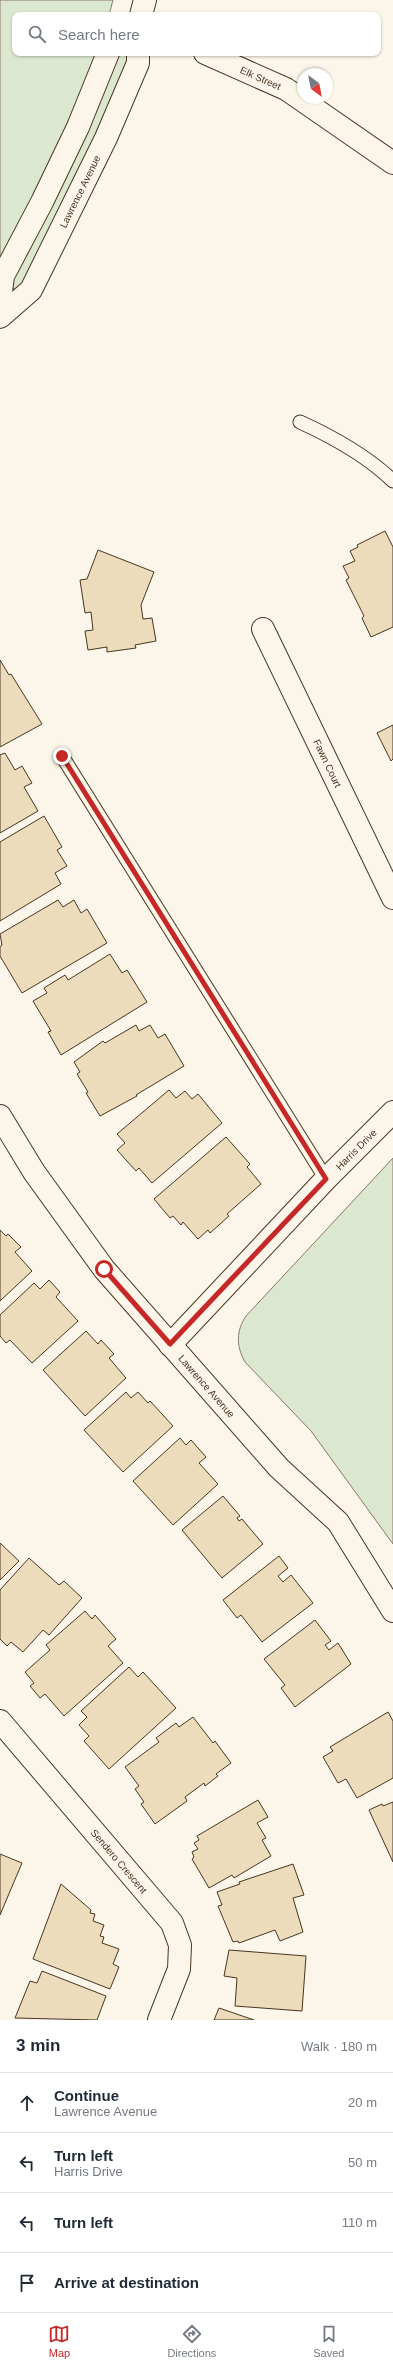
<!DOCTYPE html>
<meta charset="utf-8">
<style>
body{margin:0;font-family:Helvetica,sans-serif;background:#f6f6f7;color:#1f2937}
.compass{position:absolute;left:297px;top:68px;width:36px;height:36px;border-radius:50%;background:#fff;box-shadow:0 1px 3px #0004;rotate:148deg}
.stop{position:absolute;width:12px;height:12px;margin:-9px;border:3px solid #c62828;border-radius:50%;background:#fff}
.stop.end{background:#c62828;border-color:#fff;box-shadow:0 1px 4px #0008}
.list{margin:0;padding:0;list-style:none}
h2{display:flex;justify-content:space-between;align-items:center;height:52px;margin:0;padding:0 16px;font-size:17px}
h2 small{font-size:13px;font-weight:400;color:#747a83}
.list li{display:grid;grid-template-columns:26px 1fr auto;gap:12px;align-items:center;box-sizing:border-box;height:60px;padding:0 16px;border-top:1px solid #e0e1e3}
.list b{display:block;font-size:15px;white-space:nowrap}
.list p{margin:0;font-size:13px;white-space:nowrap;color:#747a83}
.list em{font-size:13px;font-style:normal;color:#747a83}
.icon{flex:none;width:22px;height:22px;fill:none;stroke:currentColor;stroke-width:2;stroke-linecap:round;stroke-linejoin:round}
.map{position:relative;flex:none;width:393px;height:2020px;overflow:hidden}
.search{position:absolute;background:#fff;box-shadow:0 1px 3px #0004;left:12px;right:12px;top:12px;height:44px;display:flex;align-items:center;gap:10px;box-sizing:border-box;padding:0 14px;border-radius:8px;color:#747a83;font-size:15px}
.sheet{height:292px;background:#fff}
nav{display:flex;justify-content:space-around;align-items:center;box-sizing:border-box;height:56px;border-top:1px solid #e0e1e3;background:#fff;font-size:11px;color:#747a83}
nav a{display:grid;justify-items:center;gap:2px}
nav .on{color:#c62828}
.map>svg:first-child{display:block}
.green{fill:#dce7d0;stroke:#887966}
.building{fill:#ecdcbc;stroke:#4a3520}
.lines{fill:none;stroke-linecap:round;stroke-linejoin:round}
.lane-casing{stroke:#4a3520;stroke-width:15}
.street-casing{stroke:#4a3520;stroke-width:24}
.lane{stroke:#fbf6e9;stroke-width:13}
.street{stroke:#fbf6e9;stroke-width:22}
.route{stroke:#c62828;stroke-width:5}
.labels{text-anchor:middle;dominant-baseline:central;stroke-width:3;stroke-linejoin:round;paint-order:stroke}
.street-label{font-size:10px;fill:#4a3520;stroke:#fbf6e9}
</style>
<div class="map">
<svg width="393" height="2020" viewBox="0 0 393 2020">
<rect width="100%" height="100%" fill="#fbf6e9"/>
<path class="green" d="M 0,0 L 113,0 L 109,15 L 15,15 L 15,53 L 97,53 L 80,100 L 0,265 Z
M 119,53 L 125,53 L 129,60 L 99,135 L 61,211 L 19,289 L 14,289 L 11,286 L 12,280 Z
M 393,1158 L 393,1544 L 311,1431 L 245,1362 C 236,1346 236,1331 246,1316 Z"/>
<path class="building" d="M 385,531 L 393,547 L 393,627 L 371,637 L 362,618 L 364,616 L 346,580 L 349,578 L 343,566 L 355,561 L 350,551 L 358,547 L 357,545 Z
M 98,550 L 154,572 L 141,605 L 143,619 L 152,618 L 156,641 L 135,645 L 136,648 L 107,652 L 107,647 L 88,650 L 85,631 L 93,630 L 91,612 L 85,613 L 80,580 L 87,579 Z
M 0,660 L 9,675 L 11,674 L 42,724 L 0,747 Z
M 393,725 L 393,759 L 391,761 L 377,733 Z
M 5,753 L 15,770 L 22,766 L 32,783 L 24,787 L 38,811 L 0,833 L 0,755 Z
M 44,816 L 62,847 L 57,850 L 67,866 L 55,873 L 61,884 L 0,921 L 0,842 Z
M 58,900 L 63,907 L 74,900 L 81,913 L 87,909 L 107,943 L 22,993 L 0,956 L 0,947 L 2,945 L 0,934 Z
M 110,954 L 122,973 L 127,970 L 147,1002 L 61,1055 L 48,1032 L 51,1031 L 33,1001 L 47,993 L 44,988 L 65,975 L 68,980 Z
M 136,1025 L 139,1031 L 150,1025 L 158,1038 L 165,1034 L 184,1066 L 136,1095 L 137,1096 L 100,1116 L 86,1093 L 88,1092 L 77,1074 L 80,1072 L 74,1062 L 103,1041 L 105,1043 Z
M 169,1090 L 176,1098 L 185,1091 L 192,1099 L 198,1094 L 222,1123 L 152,1183 L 139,1168 L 136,1171 L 117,1150 L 125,1143 L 117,1134 Z
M 226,1137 L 250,1164 L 247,1167 L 261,1184 L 227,1214 L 229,1216 L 210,1233 L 208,1230 L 198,1239 L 183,1222 L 181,1225 L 173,1216 L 170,1218 L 154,1199 Z
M 0,1230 L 6,1236 L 8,1234 L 21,1247 L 15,1252 L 32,1271 L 0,1301 Z
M 49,1280 L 60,1292 L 56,1297 L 78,1321 L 32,1363 L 10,1340 L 6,1343 L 0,1336 L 0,1315 L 34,1283 L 40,1289 Z
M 86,1331 L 98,1344 L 101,1340 L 114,1354 L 109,1358 L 126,1378 L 85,1416 L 43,1370 Z
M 126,1392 L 131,1398 L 138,1392 L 148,1403 L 150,1401 L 173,1426 L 123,1472 L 84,1430 Z
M 180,1438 L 186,1445 L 191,1440 L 206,1457 L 199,1463 L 218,1484 L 173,1525 L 133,1481 Z
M 223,1496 L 240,1516 L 237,1518 L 239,1521 L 242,1519 L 263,1544 L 222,1578 L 182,1530 Z
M 0,1543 L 19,1561 L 0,1580 Z
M 279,1556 L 288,1568 L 278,1576 L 283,1582 L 291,1575 L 313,1603 L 262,1642 L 241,1615 L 237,1618 L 223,1600 Z
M 29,1558 L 59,1585 L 64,1581 L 82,1598 L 49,1635 L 43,1630 L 23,1652 L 11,1642 L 7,1646 L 0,1639 L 0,1590 Z
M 85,1611 L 92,1619 L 95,1615 L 116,1639 L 108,1646 L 123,1663 L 64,1716 L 45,1694 L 40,1698 L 30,1686 L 34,1683 L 25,1672 L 50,1650 L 46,1645 Z
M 315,1620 L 331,1641 L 325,1645 L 329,1650 L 338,1643 L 351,1664 L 295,1707 L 281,1688 L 285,1685 L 264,1659 Z
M 129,1667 L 138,1677 L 143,1672 L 176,1708 L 109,1769 L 84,1741 L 89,1736 L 79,1725 L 87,1717 L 81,1711 Z
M 388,1712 L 393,1721 L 393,1778 L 357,1798 L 346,1779 L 338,1783 L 323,1757 L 333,1751 L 330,1747 Z
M 193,1717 L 213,1743 L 215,1741 L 231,1763 L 216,1774 L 218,1776 L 205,1786 L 204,1783 L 185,1797 L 187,1801 L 155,1824 L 141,1804 L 144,1802 L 135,1789 L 139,1786 L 125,1767 L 159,1742 L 156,1738 L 176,1723 L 179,1727 Z
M 258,1800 L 268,1817 L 257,1823 L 266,1838 L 262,1840 L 271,1856 L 234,1878 L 232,1875 L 209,1888 L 192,1859 L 194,1857 L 192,1852 L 198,1849 L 194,1843 L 199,1840 L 197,1836 Z
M 393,1802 L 393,1862 L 369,1810 L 382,1804 L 383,1806 Z
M 0,1854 L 22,1863 L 0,1915 Z
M 293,1864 L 304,1895 L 293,1898 L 303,1932 L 280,1941 L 275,1930 L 239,1943 L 238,1941 L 233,1942 L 218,1906 L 222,1905 L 217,1892 L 240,1884 L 239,1882 Z
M 61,1884 L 91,1910 L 90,1913 L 95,1914 L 93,1921 L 104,1925 L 100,1936 L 104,1937 L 102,1943 L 119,1949 L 113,1964 L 119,1967 L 110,1989 L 33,1959 Z
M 229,1950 L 306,1956 L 302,2011 L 235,2006 L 237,1978 L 224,1976 Z
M 42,1971 L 106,1996 L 97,2020 L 15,2018 L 30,1981 L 37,1983 Z
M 219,2008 L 254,2020 L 214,2020 Z"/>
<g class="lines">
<g class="lane-casing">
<path id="lane" d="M 300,422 C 333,437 366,455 393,481
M 62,756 L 326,1179"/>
</g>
<g class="street-casing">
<g id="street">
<path d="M 141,15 L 145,0"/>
<path id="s1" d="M 205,53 L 286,89 L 393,163"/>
<path d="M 0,300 L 3,276 L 42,202 L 78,127 L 108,53"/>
<path id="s2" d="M 0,317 L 31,290 L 106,138 L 138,63 L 138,53"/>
<path id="s3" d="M 263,629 L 393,898"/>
<path id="s4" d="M 0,1116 L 34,1172 L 104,1269 L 279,1468 L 338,1522 L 393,1611"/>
<path id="s5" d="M 170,1345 L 326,1179 L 393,1112"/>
<path id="s6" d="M 0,1721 L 172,1923 L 180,1945 L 179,1969 L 159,2020"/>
</g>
</g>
<use href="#lane" class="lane"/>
<use href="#street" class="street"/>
</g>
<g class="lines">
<path class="route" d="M 62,756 L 326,1179 L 170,1344 L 104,1269"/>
</g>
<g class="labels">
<g class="street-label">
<text stroke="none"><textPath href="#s1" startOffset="61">Elk Street</textPath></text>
<text stroke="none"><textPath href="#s2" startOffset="151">Lawrence Avenue</textPath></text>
<text stroke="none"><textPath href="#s3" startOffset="149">Fawn Court</textPath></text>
<text stroke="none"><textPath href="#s5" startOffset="270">Harris Drive</textPath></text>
<text stroke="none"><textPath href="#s4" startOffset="341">Lawrence Avenue</textPath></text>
<text stroke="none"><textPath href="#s6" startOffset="184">Sendero Crescent</textPath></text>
</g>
</g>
</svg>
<svg class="compass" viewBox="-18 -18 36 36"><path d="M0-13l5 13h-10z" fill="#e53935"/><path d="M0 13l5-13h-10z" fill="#747a83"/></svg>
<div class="stop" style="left:104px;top:1269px"></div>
<div class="stop end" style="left:62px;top:756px"></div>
<div class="search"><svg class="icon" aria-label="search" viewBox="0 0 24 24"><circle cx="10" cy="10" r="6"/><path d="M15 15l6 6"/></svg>Search here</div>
</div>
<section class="sheet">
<h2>3 min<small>Walk · 180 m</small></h2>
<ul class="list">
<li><svg class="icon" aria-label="ahead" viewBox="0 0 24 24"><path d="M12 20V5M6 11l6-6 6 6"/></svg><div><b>Continue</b><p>Lawrence Avenue</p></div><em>20 m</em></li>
<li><svg class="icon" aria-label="left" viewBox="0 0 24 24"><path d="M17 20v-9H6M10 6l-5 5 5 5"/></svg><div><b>Turn left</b><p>Harris Drive</p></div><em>50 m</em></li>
<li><svg class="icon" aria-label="left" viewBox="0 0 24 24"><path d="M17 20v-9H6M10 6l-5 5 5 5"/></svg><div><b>Turn left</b></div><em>110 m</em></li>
<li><svg class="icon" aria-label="arrive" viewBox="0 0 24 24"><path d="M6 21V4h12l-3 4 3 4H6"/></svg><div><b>Arrive at destination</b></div></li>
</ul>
</section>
<nav>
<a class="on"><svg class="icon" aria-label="map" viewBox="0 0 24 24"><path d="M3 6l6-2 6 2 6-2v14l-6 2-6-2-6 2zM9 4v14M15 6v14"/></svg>Map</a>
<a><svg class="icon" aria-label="directions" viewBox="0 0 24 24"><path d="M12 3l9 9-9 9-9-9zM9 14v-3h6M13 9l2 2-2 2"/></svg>Directions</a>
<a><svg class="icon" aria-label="saved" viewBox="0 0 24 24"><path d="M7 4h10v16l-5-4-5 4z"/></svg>Saved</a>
</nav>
